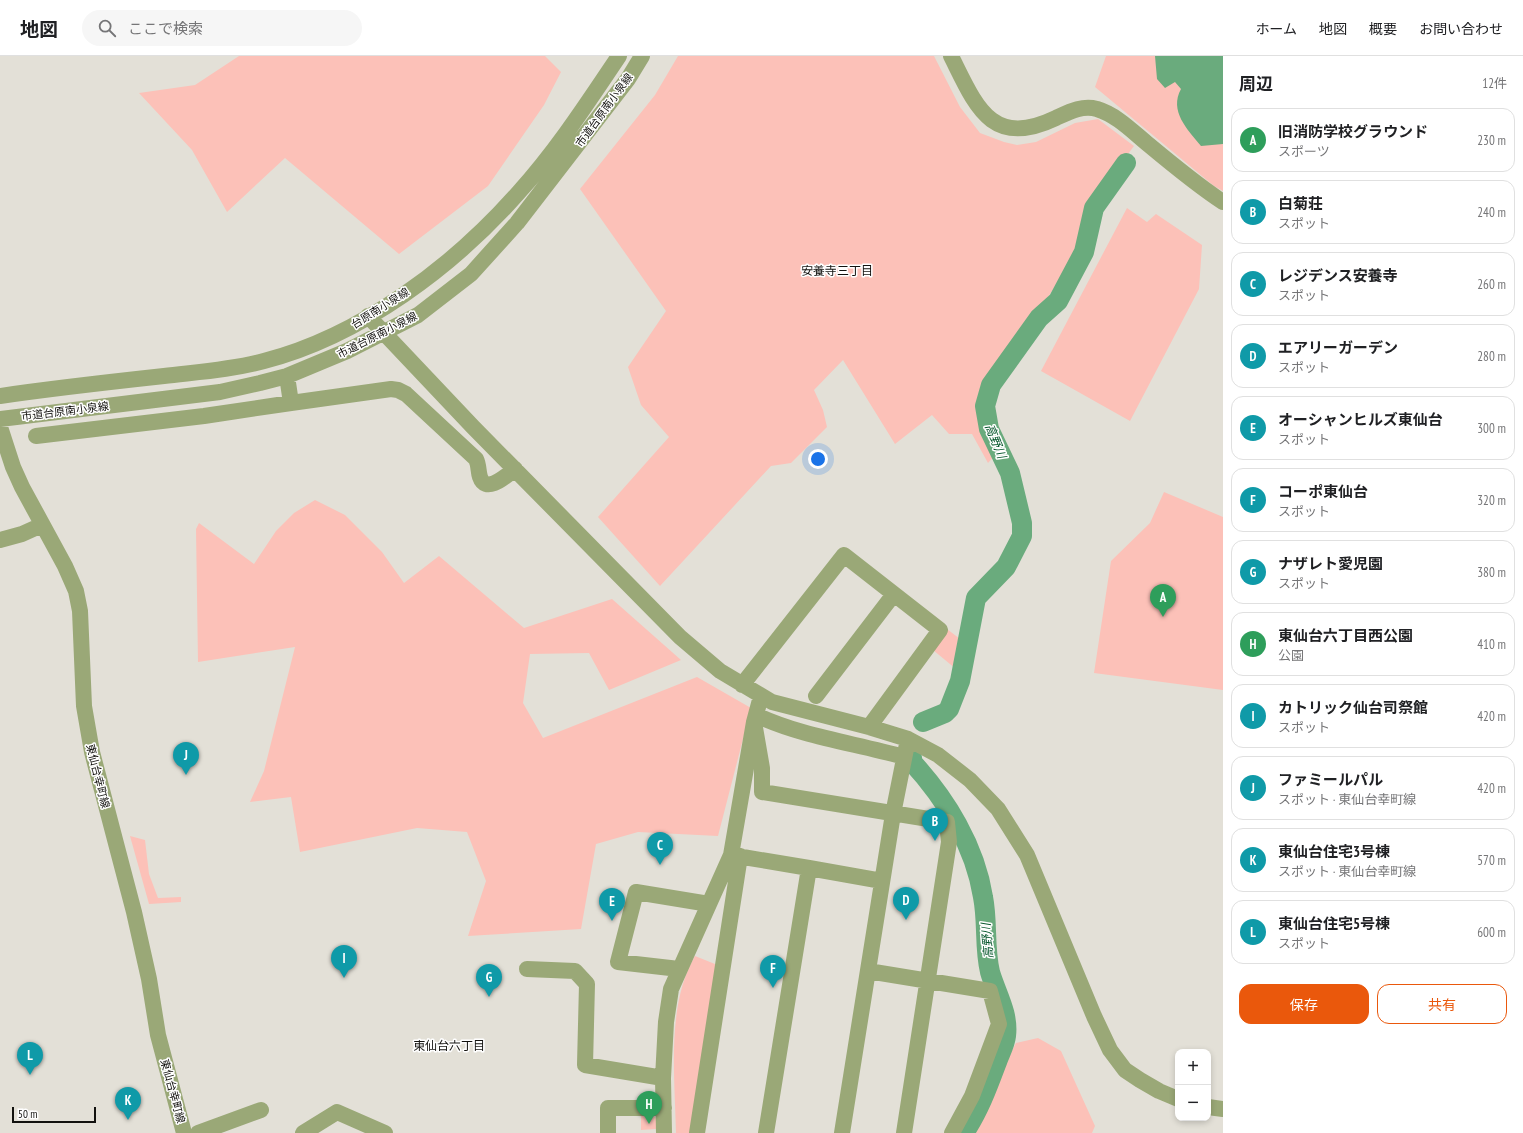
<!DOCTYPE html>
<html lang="ja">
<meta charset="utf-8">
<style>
body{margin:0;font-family:"PT Sans Narrow","Noto Sans JP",sans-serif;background:#f6f6f6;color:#202124}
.controls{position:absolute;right:12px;bottom:12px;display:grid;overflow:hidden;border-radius:8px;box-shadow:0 2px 6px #0003}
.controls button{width:36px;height:36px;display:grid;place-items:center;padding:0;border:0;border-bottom:1px solid #e0e0e0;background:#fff;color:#202124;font:20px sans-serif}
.scale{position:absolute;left:12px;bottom:10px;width:84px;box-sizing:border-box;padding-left:4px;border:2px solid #12110e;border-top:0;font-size:11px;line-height:14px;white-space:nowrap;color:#12110e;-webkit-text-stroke:3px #fff;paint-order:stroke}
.you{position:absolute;left:818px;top:403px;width:14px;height:14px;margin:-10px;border:3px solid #fff;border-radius:50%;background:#1a73e8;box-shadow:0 0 0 6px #1a73e833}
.badge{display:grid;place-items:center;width:26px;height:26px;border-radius:50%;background:#ea580c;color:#fff;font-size:13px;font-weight:700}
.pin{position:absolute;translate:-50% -33px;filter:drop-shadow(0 1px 2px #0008)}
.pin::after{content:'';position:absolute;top:21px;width:14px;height:12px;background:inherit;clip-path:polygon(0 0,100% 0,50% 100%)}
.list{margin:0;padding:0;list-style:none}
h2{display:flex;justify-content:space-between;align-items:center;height:52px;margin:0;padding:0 16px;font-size:17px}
h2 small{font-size:13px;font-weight:400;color:#757577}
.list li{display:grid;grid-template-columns:26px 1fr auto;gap:12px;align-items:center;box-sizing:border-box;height:64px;margin:0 8px 8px;padding:0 8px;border:1px solid #e0e0e0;border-radius:12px}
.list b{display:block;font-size:15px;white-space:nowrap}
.list p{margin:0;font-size:13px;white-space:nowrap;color:#757577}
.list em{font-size:13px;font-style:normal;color:#757577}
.actions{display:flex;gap:8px;padding:12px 16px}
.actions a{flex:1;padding:9px 0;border:1px solid #ea580c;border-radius:12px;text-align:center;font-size:14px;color:#ea580c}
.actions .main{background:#ea580c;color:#fff}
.icon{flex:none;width:22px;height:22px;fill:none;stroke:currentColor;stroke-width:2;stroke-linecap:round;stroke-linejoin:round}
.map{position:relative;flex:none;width:1223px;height:1077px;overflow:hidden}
header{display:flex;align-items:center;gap:24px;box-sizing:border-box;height:56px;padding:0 20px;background:#fff;border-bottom:1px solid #e0e0e0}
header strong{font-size:19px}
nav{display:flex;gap:22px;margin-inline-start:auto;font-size:14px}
.search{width:280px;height:36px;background:#f6f6f6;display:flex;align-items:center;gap:10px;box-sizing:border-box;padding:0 14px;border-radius:22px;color:#757577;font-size:15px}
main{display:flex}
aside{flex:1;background:#fff}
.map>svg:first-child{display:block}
.green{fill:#fcc1b8}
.water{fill:#6aab7d}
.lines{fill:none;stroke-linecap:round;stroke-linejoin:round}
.river{stroke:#6aab7d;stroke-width:20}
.minor{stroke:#9aa877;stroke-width:16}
.labels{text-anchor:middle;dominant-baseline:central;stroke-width:3;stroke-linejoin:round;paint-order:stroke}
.street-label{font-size:11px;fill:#12110e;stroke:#fff}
.neighbourhood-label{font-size:12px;fill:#12110e;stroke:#fff}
.water-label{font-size:12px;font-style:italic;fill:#05562b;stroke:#fff}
</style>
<header>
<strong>地図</strong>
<div class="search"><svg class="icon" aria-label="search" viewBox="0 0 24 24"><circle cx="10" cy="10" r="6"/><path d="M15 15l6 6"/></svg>ここで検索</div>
<nav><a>ホーム</a><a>地図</a><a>概要</a><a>お問い合わせ</a></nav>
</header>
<main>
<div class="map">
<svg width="1223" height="1077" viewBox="0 0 1223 1077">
<rect width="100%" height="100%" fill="#e3e0d7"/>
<path class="green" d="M 239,0 L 545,0 L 561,16 L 544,49 L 488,130 L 399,198 L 285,102 L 227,156 L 192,94 L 139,37 L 195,29 Z
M 678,0 L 934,0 L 960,51 L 980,77 L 1004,86 L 1017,89 L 1036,86 L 1075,67 L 1098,63 L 1134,90 L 1091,147 L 1078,194 L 1036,260 L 988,329 L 982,351 L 985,371 L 998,396 L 988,407 L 972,378 L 949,378 L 932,359 L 895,388 L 843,304 L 814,334 L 823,354 L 827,371 L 791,407 L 771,410 L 660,530 L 598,461 L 669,381 L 641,349 L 628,311 L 666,255 L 580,133 L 655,39 Z
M 1106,0 L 1223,0 L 1223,135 L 1214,130 L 1095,31 Z
M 1127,152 L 1147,166 L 1156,158 L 1202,189 L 1199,233 L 1130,365 L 1041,315 Z
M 1164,436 L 1223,461 L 1223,634 L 1094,617 L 1111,505 L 1150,467 Z
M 315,444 L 345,459 L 382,496 L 404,527 L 439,500 L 524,572 L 612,543 L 681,604 L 609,634 L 589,597 L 530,598 L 523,647 L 543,682 L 697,621 L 751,652 L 718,780 L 638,776 L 596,788 L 581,873 L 468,880 L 486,825 L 467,776 L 417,772 L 300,796 L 291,741 L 250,746 L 264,715 L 295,591 L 198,606 L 196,473 L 199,467 L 254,508 L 276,475 L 294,457 Z
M 947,573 L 960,583 L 956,613 L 933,594 Z
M 130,780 L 145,784 L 149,818 L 158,842 L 181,841 L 181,846 L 149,848 Z
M 695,900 L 720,910 L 692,1077 L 676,1077 C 675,1022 666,949 695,900 Z
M 1038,982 L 1061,995 L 1095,1070 L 1092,1077 L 975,1077 L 998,1021 L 1016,987 Z
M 641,1056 L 650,1056 L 657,1063 L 656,1073 L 641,1074 Z"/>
<path class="water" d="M 1155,0 L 1223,0 L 1223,88 L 1201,90 C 1187,73 1169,55 1181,33 L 1175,26 L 1165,32 L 1157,23 Z"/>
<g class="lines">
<path class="river" d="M 923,666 L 945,657 L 949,653 L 960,625 L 976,542 L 1006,511 L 1022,480 L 1022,467 L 1010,417 L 989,373 L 985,350 L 991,329 L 1039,262 L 1058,245 L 1084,196 L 1094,152 L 1126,107
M 912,701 L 912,706 C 946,743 975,790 983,841 C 988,866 984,891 990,916 C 996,937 1009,957 1006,980 C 1005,989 1000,997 997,1006 C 988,1030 979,1055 964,1077"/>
<path class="minor" d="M 951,0 C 976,50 991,93 1056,62 C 1069,56 1082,49 1097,53 C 1117,59 1133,76 1149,89 C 1173,109 1197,129 1223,146
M 368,260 L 473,371 L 680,581 L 720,615 L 772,646 L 869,671 L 908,683 L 938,699 L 970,724 L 998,753 L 1027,799 L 1094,960 L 1110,994 L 1125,1014 L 1140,1024 L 1159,1035 L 1178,1043
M 0,340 C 54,332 109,326 164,320 C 197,316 231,314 264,305 C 361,280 454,210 519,136 C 557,94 588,46 619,0
M 291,347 L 391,333 L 398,334 L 406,338 L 476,403 C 479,409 478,415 480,421 C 486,439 507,419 515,413
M 0,363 L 220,336 L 260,327 L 287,320 L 347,295 L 418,259 L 471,218 L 517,167 L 628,23 L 642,0
M 0,371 L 13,411 L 22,431 L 65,510 L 76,535 L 80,555 L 84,650 L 92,696 L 134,856 L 149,923 L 158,979 L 184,1077
M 36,380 L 204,360 L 291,347 L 287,320
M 0,484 L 22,478 L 42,469
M 742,629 L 844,499 L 940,574 L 869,671
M 816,640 L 894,538
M 756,659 C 803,681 855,687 904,701
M 754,666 L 762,712 L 762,736 L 947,766 L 949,786 L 904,1077
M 731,799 L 754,666 L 761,640
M 809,812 L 882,825
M 527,913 L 575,915 L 587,928 L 585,1009 L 663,1022
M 679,913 L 618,906 L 636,836 L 709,848
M 868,915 L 990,935 L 999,968 L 972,1040 L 952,1077
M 1208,1051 L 1223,1053
M 198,1077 L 261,1054
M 303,1077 L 337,1056 L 385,1077
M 608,1077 L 608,1052 L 664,1052
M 664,1077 L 663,1022 L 666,966 L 671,933 L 731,799 L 809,812 L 766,1077
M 697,1077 L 740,800
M 842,1077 L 893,758 L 908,683"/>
</g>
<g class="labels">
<g class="street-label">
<text transform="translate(604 54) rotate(-54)">市道台原南小泉線</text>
<text transform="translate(380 252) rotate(-32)">台原南小泉線</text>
<text transform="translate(377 279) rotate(-27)">市道台原南小泉線</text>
<text transform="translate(65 355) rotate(-7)">市道台原南小泉線</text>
<text transform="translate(98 720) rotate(76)">東仙台幸町線</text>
<text transform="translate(173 1035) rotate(75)">東仙台幸町線</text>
</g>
<g class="neighbourhood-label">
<text x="837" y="214">安養寺三丁目</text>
<text x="449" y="989">東仙台六丁目</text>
</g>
<g class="water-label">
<text transform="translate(996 385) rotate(68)">高野川</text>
<text transform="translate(987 885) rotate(-95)">高野川</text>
</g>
</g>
</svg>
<div class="controls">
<button>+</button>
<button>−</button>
</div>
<div class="scale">50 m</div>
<div class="you"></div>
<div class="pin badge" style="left:1163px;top:561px;background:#2e9e5b">A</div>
<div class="pin badge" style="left:935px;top:785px;background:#0f9aa8">B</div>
<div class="pin badge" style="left:660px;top:809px;background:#0f9aa8">C</div>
<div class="pin badge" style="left:906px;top:864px;background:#0f9aa8">D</div>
<div class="pin badge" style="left:612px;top:865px;background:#0f9aa8">E</div>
<div class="pin badge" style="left:773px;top:932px;background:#0f9aa8">F</div>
<div class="pin badge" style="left:489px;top:941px;background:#0f9aa8">G</div>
<div class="pin badge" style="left:649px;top:1068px;background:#2e9e5b">H</div>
<div class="pin badge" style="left:344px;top:922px;background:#0f9aa8">I</div>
<div class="pin badge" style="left:186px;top:719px;background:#0f9aa8">J</div>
<div class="pin badge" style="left:128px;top:1064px;background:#0f9aa8">K</div>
<div class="pin badge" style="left:30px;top:1019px;background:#0f9aa8">L</div>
</div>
<aside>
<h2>周辺<small>12件</small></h2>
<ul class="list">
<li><span class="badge" style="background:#2e9e5b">A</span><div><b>旧消防学校グラウンド</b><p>スポーツ</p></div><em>230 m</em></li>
<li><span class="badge" style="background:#0f9aa8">B</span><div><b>白菊荘</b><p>スポット</p></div><em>240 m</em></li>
<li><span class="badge" style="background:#0f9aa8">C</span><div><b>レジデンス安養寺</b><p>スポット</p></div><em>260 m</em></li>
<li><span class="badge" style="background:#0f9aa8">D</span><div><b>エアリーガーデン</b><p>スポット</p></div><em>280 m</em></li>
<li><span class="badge" style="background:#0f9aa8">E</span><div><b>オーシャンヒルズ東仙台</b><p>スポット</p></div><em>300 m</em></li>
<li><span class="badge" style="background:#0f9aa8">F</span><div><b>コーポ東仙台</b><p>スポット</p></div><em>320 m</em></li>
<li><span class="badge" style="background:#0f9aa8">G</span><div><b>ナザレト愛児園</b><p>スポット</p></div><em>380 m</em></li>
<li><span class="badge" style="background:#2e9e5b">H</span><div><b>東仙台六丁目西公園</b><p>公園</p></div><em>410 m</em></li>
<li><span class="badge" style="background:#0f9aa8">I</span><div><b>カトリック仙台司祭館</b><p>スポット</p></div><em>420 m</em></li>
<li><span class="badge" style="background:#0f9aa8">J</span><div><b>ファミールパル</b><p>スポット · 東仙台幸町線</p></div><em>420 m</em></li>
<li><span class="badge" style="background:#0f9aa8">K</span><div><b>東仙台住宅3号棟</b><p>スポット · 東仙台幸町線</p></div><em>570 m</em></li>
<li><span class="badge" style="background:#0f9aa8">L</span><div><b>東仙台住宅5号棟</b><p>スポット</p></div><em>600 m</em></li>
</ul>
<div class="actions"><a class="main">保存</a><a>共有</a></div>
</aside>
</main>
